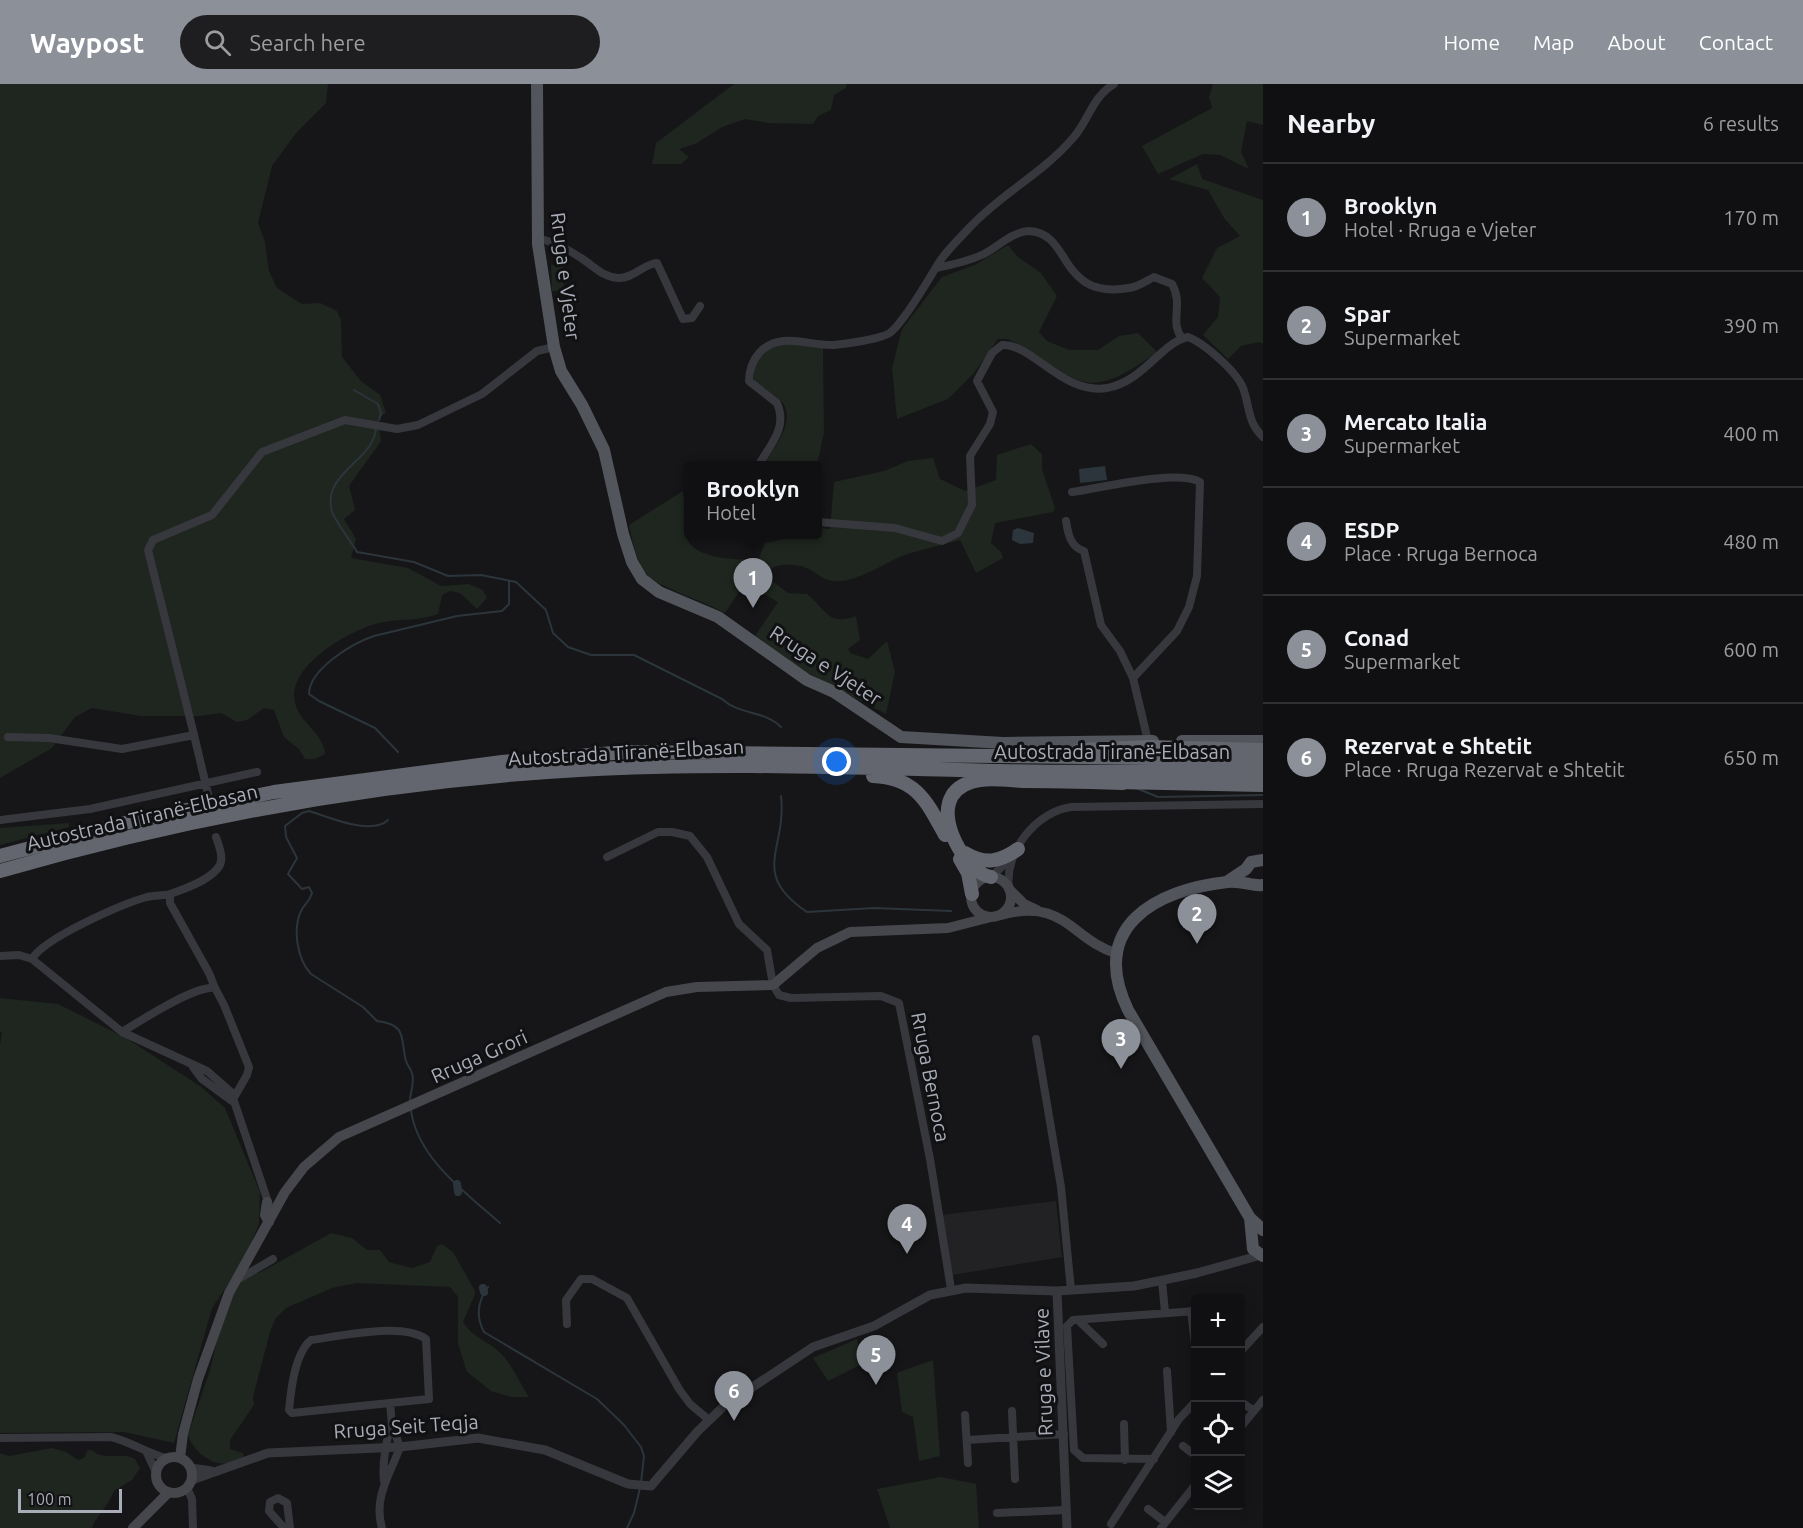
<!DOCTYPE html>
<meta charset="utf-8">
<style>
body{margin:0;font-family:Ubuntu,sans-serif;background:#1e1e20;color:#f1f3f6}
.controls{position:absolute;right:18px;bottom:18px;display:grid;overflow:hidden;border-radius:6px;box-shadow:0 3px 15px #0003}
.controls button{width:54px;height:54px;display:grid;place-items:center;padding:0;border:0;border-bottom:2px solid #303032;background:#101012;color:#f1f3f6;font:30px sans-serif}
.scale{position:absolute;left:18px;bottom:15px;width:104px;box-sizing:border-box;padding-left:6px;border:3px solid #a8adb8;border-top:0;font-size:16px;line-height:21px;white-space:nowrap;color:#a8adb8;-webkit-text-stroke:4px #111113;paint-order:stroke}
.you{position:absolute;left:837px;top:678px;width:21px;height:21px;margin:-15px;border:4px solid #fff;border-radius:50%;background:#1a73e8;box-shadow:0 0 0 9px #1a73e833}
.badge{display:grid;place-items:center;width:39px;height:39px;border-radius:50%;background:#8c9099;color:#fff;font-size:20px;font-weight:700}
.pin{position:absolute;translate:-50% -50px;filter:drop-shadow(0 2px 3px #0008)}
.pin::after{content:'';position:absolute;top:32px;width:21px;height:18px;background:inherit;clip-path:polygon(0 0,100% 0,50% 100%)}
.popup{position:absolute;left:684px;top:377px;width:138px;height:78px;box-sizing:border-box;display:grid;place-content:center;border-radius:6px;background:#101012;filter:drop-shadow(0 2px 4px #0005);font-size:20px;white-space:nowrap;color:#9c9d9f}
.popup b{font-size:22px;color:#f1f3f6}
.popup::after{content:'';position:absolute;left:50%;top:100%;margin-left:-12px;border:12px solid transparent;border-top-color:#101012}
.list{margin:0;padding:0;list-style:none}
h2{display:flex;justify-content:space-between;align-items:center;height:78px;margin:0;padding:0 24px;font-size:26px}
h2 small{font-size:20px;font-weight:400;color:#9c9d9f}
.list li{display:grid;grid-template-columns:39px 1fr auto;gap:18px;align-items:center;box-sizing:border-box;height:108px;padding:0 24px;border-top:2px solid #303032}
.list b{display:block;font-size:22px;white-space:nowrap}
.list p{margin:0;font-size:20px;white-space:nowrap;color:#9c9d9f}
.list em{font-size:20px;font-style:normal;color:#9c9d9f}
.icon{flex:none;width:33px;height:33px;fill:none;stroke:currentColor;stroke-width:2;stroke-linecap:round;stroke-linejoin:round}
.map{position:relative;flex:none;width:1263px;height:1444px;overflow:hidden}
header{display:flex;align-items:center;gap:36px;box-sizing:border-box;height:84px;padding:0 30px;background:#8c9099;color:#fff}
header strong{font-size:28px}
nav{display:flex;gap:33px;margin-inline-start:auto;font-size:21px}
.search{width:420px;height:54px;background:#1e1e20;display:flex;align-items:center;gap:15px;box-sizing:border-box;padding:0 21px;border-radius:33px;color:#9c9d9f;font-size:22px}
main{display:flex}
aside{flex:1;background:#101012}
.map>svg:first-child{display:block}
.built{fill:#222225}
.green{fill:#1e261f}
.water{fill:#2c353c}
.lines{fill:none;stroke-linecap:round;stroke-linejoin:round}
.stream{stroke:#2c353c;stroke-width:2}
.canal{stroke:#2c353c;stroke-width:8}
.minor{stroke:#37383d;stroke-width:8}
.tertiary{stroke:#37383d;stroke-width:9}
.secondary{stroke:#45474d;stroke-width:10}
.primary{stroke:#53555c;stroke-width:12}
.motorway{stroke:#63666e;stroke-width:14}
.labels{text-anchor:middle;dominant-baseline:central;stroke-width:6;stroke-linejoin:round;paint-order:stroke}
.street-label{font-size:20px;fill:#a8adb8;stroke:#111113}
</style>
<header>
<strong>Waypost</strong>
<div class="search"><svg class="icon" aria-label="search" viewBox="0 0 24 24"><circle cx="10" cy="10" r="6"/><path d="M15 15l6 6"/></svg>Search here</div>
<nav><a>Home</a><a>Map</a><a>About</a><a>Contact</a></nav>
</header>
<main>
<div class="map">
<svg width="1263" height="1444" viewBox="0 0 1263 1444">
<rect width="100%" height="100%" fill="#161618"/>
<path class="built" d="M 1056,1117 L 1062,1173 L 952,1191 L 941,1131 Z"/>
<path class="green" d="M 0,0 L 328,0 L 326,19 L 297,48 L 272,82 L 258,139 L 265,158 L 269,187 L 277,204 L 302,220 L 320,219 L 337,227 L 341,236 L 342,273 L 361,297 L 380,311 L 386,329 L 378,334 L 381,357 L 349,402 L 355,426 L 344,435 L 356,455 L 351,474 L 408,484 L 441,502 L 469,500 L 483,506 L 487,514 L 477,525 L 460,509 L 450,507 L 442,511 L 438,530 C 417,538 400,534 379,539 C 350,546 286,582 295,619 C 300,639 324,650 325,670 L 315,675 L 305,675 L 299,665 L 284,653 L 274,626 L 264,624 L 247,636 L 237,638 L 221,629 L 200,632 L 141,632 L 92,624 L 75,633 L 52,664 L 0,694 Z
M 734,0 L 847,0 L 846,4 L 834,11 L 831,26 L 818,32 L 813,40 L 768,39 L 745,35 L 722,43 L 697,59 L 679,65 L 689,73 L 681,80 L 652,80 L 656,59 Z
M 1213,0 L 1263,0 L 1263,41 L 1247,37 L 1241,68 L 1249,85 L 1220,71 L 1203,70 L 1158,90 L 1142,62 L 1212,24 L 1209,13 Z
M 1197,80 L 1202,95 L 1263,116 L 1263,260 L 1259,258 L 1241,262 L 1228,275 L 1203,251 L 1218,233 L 1220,213 L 1202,194 L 1217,164 L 1240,152 L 1224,134 L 1208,106 L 1169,95 Z
M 1008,161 L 1018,173 L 1041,189 L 1057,212 L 1039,248 L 1047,257 L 1069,266 L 1098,266 L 1119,252 L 1138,249 L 1157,268 C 1079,325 1079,292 1008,255 L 998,255 L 974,289 L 948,315 L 897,335 L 892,284 L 902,245 L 942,193 L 975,181 Z
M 563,180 L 564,207 L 552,207 L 551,181 Z
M 781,259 L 823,264 L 824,349 L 817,381 L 763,381 C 773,366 797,337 782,318 C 777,311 762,305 754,300 C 751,279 763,267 781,259 Z
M 1031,360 L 1042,370 L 1042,385 L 1055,424 L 1053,428 L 995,439 L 991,459 L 1001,468 L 1003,474 L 976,489 L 960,456 C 941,462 921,465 902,472 C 883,480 856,499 834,497 C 815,495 813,478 783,481 C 774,482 770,483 768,494 L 788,509 L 807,510 C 825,524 828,543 856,532 L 860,556 L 848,565 L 850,569 L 868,575 L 887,557 L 895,588 L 886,630 L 806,588 L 755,552 L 778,518 L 745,499 L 725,529 C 710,520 656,501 649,493 C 636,479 633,459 629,441 L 683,407 C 685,420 683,433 684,446 C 688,477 736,475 758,476 L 765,459 L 793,453 L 794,451 L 818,450 L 818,444 L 830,445 L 834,398 L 884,387 L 908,377 L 933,374 L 940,395 L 965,407 L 996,396 L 997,371 Z
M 69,739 L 69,743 L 0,761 L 0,744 Z
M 0,914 L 58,920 L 126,954 L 200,1002 L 225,1024 L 260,1108 L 259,1140 L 243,1178 L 212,1224 L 174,1359 L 124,1348 L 0,1349 L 0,961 L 2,949 L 0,947 Z
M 331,1149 L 352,1154 L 367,1166 L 380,1166 L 389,1178 L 412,1184 L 430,1178 L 437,1162 L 442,1160 L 453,1168 L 474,1205 L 475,1210 L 463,1238 C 471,1252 485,1256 496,1265 C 511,1277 519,1298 529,1313 L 511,1313 L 491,1307 L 467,1288 L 458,1260 L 458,1213 L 450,1203 L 356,1199 L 332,1204 L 286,1224 L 275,1235 L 270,1248 L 253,1313 L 254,1321 L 230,1356 L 230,1365 L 243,1369 L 244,1373 C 239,1374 234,1378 230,1379 C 212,1383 193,1367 188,1351 L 210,1286 L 223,1230 L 240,1200 L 246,1192 L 261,1188 Z
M 857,1255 L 862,1280 L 828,1297 L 813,1274 Z
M 933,1276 L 940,1372 L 919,1377 L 913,1333 L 902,1328 L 897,1289 Z
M 52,1364 L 66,1368 L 78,1376 L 84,1374 L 88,1366 C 95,1366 94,1370 101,1371 C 113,1374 123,1369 135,1375 L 140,1384 L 132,1396 L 114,1407 C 107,1424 98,1429 92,1444 L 0,1444 L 0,1369 L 9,1372 Z
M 941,1393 L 976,1400 L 979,1444 L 890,1444 L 877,1405 Z"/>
<path class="water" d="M 1105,382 L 1107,396 L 1080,399 L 1079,385 Z
M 1018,444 L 1034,449 L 1033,459 L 1020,460 L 1012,456 L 1013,446 Z"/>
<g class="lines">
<path class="stream" d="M 354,306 L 378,320 L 381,330 L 379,336
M 376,344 C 374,377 321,389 332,428 C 334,435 352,459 357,468 L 414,478 L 448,492 L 481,491 L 516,498 L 546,526 L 553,549 L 568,563 L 591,571 L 634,571 L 722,615 C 739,631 764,626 781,643
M 398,668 L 375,644 L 319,617 L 309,610 C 309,585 353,559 374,552 L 457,532 L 502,527 L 509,520 L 509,497
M 1136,704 L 1158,713 L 1263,711
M 781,712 C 787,766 749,789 807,828 L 874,824 L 951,827
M 388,736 C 371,752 329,733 309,727 L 302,729 L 285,742 L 286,753 L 297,774 L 288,790 L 302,805 L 309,803 L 312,809 C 310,816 306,819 302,825 C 292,844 297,875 311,890 L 363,923 L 377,937 C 408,941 400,954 406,977 C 407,981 411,985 412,989 C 415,999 410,1008 410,1017
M 411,1026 C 417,1074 466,1109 500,1139
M 488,1203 C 477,1218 476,1233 484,1248 L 597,1315 L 624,1341 L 641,1363 L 644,1372 L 641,1399
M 627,1444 L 634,1429 L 640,1404"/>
<path class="canal" d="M 457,1100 L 458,1108
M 483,1204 L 484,1208"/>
<path class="minor" d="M 538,154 C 553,158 568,165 581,174 C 594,182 602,193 618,194 C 633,195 645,179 657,179 L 683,235 L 692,234 L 700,222
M 936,184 C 952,181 969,177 984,170 C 997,163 1014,147 1029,147 C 1073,149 1057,216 1129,204 C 1138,203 1146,197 1154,193 L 1172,200 C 1184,221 1169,238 1182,254
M 758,382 C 770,361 788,344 777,319 L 749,297 C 749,286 752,277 760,268 C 781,247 808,262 834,261 C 845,260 883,255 891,248 C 906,235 927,198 938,180 C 946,167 960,154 970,143 C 1003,108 1041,91 1073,54 C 1089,36 1092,13 1114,0
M 1072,408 C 1100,404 1178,385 1200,398 L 1197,492 L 1189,523 L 1177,547 L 1133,594 L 1148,657
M 1066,437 C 1068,449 1070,463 1084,467 L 1101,541 L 1120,567 L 1133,594
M 818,438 L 895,444 L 942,457 L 958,449 L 972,421 L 970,372 L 990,340 L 993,328 L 977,297 L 992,269 L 1002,261 C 1032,259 1062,311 1107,304 C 1143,298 1162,258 1188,253 C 1204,259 1240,290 1244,307 C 1250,325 1248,339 1263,353
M 194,651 L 209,714
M 8,653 L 49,654 L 122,665 L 194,651 L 148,466 L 153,456 L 212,431 L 262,368 L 345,336 L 397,345 L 418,341 L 482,310 L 537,267 L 554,263
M 0,736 L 90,725 L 257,688
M 607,773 L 658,748 L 672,748 L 690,752 L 707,773 L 739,840 L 767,866 L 773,901 L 779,911 L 791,914 L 881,912 L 899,919 L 930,1075 L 951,1205
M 991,793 L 1012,773
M 1009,805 C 1004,768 1036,727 1072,723 L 1263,720
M 170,810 L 170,819 L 209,889 L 215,904
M 0,872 L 19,871 L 32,875 L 122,948 L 207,987 L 231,1008 L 269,1121
M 32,875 C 44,854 122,820 147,813 C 155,811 163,812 170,810 C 185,805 208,797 218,784 C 225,776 219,762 216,753
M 122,948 C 140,937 195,901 215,904 L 224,921 L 249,983 L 247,991 L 232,1017
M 1036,955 L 1061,1103 L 1071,1206
M 193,983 L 202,995 L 232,1017
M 237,1196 L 273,1175
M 1162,1197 L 1165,1228
M 1191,1227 L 1196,1269
M 1078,1236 L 1103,1260
M 567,1240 L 566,1216 L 581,1195 L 592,1195 L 627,1214 L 679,1305 L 690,1320 L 709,1336
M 1240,1268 L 1263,1243
M 1167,1287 L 1171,1348
M 1240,1317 L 1254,1327
M 1012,1327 L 1015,1395
M 965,1331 L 968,1379
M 1124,1340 L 1125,1376
M 1240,1344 L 1263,1316
M 0,1354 L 111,1353 C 131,1358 147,1369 166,1374
M 967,1356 L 1064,1350
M 1183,1362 L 1196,1372
M 147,1369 L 156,1388
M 1154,1375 L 1083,1374 L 1074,1366 L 1067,1242 L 1073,1236 L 1196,1227
M 384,1397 C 382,1383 386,1353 392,1341
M 187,1404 L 192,1415 L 193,1444
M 1148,1425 L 1165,1438
M 997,1429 L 1066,1426
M 1111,1440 L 1179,1335 L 1196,1317
M 284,1444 L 269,1427 L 270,1418 L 278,1414 L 287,1419 L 290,1444
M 382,1444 C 373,1413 390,1391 400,1363 L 392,1341 L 390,1319 L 292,1329 L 289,1326 C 291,1305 295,1269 311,1256 C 341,1252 402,1238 426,1255 L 429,1315 L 390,1319
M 1161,1444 L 1196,1400"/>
<path class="tertiary" d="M 1057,1207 L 1067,1444
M 191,1384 L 211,1387
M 192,1396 L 268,1369 L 400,1363 L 478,1354 L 545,1366 L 628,1400 L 651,1402 L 697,1348 L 724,1322 L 813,1263 L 874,1242 L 930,1211 L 966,1204 L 1057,1207 L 1134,1202 L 1197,1189 L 1261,1171"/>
<path class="secondary" d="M971 813a20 20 0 1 1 40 0a20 20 0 1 1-40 0Z
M 1009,805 L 1024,820 L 1037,826
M 1001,831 C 1065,813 1071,856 1118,870
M 267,1118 L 265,1131 L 269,1138
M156 1391a18 18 0 1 1 36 0a18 18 0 1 1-36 0Z
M 180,1374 L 183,1350 L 198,1295 L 229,1209 L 285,1108 L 304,1083 L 339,1053 L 666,908 L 697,903 L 773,901 L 817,864 L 850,848 L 948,844 L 991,833
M 133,1444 L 168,1409"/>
<path class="primary" d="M 537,0 L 538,160 L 554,263 L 561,287 L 582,321 L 604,366 L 623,450 L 632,478 L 642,495 L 659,508 L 718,533 L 807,596 L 834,608 L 901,653 L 1003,659 L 1153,657
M 1182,657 L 1263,657
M 1228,797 L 1246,785 L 1251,778 L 1263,776
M 1263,801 C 1253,803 1242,796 1227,798 C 1155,806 1088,843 1128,926 L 1250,1134 L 1263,1146
M 1250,1134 L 1253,1165 L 1263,1172"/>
<path class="motorway" d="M 1079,666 L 1149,663 L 1263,666
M 873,692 C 916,694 926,716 945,751
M 1116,698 L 1263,701
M 965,769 C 985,781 1000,778 1018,765
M 0,772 L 129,738 L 274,708 L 502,678 L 626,668 L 1263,675
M 960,775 L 968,789 L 972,810
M 0,787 C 188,733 383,697 579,686 C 719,678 860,684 1001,687 C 1088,689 1176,687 1263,687
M 991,793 C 965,790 920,714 971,698 C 986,693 1006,696 1022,697 C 1055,697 1089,698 1123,699"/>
</g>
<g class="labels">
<g class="street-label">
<text transform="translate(566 192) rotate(83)">Rruga e Vjeter</text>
<text transform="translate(826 581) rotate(33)">Rruga e Vjeter</text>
<text x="1112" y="667">Autostrada Tiranë-Elbasan</text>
<text transform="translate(626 668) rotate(-3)">Autostrada Tiranë-Elbasan</text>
<text transform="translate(142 733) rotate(-13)">Autostrada Tiranë-Elbasan</text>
<text transform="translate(479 972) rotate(-24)">Rruga Grori</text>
<text transform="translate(931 993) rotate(79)">Rruga Bernoca</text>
<text transform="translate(1043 1288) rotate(-92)">Rruga e Vilave</text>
<text transform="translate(406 1342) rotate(-4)">Rruga Seit Teqja</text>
</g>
</g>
</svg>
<div class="controls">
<button>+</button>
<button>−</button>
<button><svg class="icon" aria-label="locate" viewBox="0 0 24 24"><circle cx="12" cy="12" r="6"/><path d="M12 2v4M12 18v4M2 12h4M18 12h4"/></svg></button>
<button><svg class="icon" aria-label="layers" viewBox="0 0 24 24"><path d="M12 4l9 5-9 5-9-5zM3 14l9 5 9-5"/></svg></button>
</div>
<div class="scale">100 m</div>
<div class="you"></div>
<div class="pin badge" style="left:753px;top:524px">1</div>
<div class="popup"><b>Brooklyn</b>Hotel</div>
<div class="pin badge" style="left:1197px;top:860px">2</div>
<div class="pin badge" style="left:1121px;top:985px">3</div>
<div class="pin badge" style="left:907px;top:1170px">4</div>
<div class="pin badge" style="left:876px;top:1301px">5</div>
<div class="pin badge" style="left:734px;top:1337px">6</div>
</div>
<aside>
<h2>Nearby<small>6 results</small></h2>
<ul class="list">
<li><span class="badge">1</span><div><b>Brooklyn</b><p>Hotel · Rruga e Vjeter</p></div><em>170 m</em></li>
<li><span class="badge">2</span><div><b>Spar</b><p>Supermarket</p></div><em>390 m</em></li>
<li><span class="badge">3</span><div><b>Mercato Italia</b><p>Supermarket</p></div><em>400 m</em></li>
<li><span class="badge">4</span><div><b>ESDP</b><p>Place · Rruga Bernoca</p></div><em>480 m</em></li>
<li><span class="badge">5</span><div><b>Conad</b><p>Supermarket</p></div><em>600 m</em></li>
<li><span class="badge">6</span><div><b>Rezervat e Shtetit</b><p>Place · Rruga Rezervat e Shtetit</p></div><em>650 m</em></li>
</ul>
</aside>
</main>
